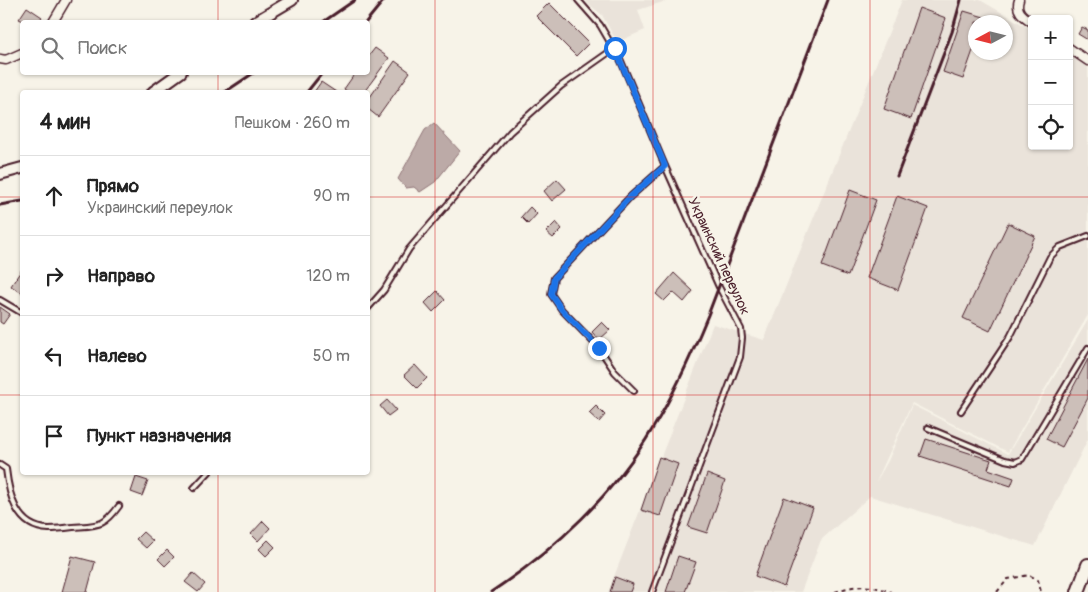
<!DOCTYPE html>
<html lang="ru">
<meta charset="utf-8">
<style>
body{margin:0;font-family:Pangolin,sans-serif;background:#f2f2f2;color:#222}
.controls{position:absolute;right:15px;top:15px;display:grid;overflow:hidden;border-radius:5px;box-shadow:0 1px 4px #0004}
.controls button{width:45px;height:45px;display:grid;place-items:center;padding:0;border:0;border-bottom:1px solid #e0e0e0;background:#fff;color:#222;font:25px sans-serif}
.compass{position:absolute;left:968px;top:15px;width:45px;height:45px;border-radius:50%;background:#fff;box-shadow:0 1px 4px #0004;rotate:263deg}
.stop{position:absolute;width:15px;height:15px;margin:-11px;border:4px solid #1a73e8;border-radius:50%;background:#fff}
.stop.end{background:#1a73e8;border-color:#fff;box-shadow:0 1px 5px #0008}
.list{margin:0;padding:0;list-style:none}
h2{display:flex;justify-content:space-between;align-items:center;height:65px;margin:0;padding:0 20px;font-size:21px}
h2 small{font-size:16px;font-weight:400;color:#767676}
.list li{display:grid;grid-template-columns:32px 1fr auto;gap:15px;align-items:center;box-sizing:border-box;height:80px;padding:0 20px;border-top:1px solid #e0e0e0}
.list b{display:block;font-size:19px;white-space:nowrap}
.list p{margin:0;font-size:16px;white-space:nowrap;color:#767676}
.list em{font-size:16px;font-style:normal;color:#767676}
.icon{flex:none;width:28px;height:28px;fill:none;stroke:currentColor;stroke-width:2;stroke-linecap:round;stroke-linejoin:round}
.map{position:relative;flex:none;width:1088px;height:592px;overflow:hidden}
.search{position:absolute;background:#fff;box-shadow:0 1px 4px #0004;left:20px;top:20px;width:350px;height:55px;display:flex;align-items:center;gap:12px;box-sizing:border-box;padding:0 18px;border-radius:5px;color:#767676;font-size:19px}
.panel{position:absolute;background:#fff;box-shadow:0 1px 4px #0004;left:20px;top:90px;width:350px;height:385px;border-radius:5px}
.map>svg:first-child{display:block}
.built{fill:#eae3da;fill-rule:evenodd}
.water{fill:#bcaaa7;stroke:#8e7275}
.building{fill:#ccbfb9;stroke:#4a1f2b}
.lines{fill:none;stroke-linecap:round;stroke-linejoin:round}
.service-casing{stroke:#4a1f2b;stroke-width:8}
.minor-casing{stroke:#4a1f2b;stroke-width:11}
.tertiary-casing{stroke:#4a1f2b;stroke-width:14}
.primary-casing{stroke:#4a1f2b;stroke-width:16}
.path{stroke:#4a1f2b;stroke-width:2;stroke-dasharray:4 4;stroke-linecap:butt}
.service{stroke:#f7f3e8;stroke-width:4}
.minor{stroke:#f7f3e8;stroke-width:8}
.tertiary{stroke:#f7f3e8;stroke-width:10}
.primary{stroke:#f7f3e8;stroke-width:12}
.rail{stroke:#4a1f2b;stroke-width:3}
.route{stroke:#1a73e8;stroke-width:6}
.grid{fill:none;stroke:#d62828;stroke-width:1;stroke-opacity:0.55}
.labels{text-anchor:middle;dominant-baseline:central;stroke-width:5;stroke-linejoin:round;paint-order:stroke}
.street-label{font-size:14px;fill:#4a1f2b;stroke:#f7f3e8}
</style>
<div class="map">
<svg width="1088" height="592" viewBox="0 0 1088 592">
<rect width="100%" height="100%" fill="#f7f3e8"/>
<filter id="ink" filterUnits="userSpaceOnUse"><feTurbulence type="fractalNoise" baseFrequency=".02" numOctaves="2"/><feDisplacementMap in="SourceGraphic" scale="10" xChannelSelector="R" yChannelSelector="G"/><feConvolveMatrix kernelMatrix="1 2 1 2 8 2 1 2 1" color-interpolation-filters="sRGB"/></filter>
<g filter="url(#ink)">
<path class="built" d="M 584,0 L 669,0 L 638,10 L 645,30 L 617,42 L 602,15 Z
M 902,0 L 980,0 L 1032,30 L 1032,146 L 1069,146 L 1069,54 L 1088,68 L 1088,315 L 1008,452 L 912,403 L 876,482 L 888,461 L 912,405 L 1008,454 L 1088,320 L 1088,439 L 1035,546 L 870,496 L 821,540 L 801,592 L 608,592 L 713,324 L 764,340 ZM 976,22 L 1006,22 L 1006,52 L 976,52 Z"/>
<path class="water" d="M 434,123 L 460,151 L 435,182 L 420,192 L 414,187 L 406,188 L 398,179 L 425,130 Z"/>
<path class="building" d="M 549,3 L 589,43 L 576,56 L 536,16 Z
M 27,7 L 42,17 L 38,22 L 25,22 L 19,19 Z
M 919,8 L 946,18 L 911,119 L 884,109 Z
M 964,11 L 984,17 L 982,22 L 976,22 L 976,42 L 963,79 L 943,72 Z
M 1082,27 L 1088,30 L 1088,40 L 1078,34 Z
M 375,48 L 389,58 L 364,92 L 348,92 L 344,89 L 356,72 L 368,72 L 368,57 Z
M 395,61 L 410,72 L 378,117 L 368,109 L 368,100 Z
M 321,82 L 336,92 L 314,92 Z
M 557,179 L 566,189 L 552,201 L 544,191 Z
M 850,190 L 876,200 L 848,276 L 822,266 Z
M 897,196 L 928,208 L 898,290 L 867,278 Z
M 530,207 L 537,214 L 528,224 L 521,217 Z
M 556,222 L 562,229 L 553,238 L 546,232 Z
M 1008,223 L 1035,236 L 990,331 L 963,318 Z
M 22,269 L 22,293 L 11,286 Z
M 674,273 L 693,291 L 684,302 L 673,292 L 664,301 L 656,294 Z
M 437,291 L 445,300 L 433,312 L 425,303 Z
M 0,307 L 10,314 L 3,324 L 0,322 Z
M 602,322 L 610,330 L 599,340 L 592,332 Z
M 1088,359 L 1088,398 L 1062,447 L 1046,439 Z
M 415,365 L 427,378 L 417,388 L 404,375 Z
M 387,400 L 396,410 L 388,416 L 380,406 Z
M 596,406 L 605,415 L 599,422 L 589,413 Z
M 926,439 L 991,460 L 988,469 L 1014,478 L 1011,486 L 920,456 Z
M 659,457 L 678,464 L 660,516 L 641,510 Z
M 707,474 L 725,481 L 707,533 L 688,527 Z
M 136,477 L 148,481 L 142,496 L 131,492 Z
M 784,497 L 813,508 L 784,587 L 755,576 Z
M 263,521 L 270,528 L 258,541 L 251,534 Z
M 143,532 L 153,541 L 146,548 L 136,539 Z
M 268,540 L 275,547 L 266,556 L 259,549 Z
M 167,550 L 174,557 L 165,566 L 158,559 Z
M 72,556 L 95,562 L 87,592 L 62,592 Z
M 678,556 L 696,562 L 685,592 L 666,592 Z
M 193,573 L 205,584 L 198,592 L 185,582 Z
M 615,577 L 633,584 L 630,592 L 610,592 Z"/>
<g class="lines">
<g class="service-casing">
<path id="service" d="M 578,0 L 600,25 L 621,61 L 665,166 L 719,287 L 741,329 L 742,338 L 740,357 L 652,592
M 0,300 L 22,313
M 368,308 L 384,290 L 409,249 L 510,132 L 561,86 L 615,48
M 634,391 L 615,372 L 599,348 L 562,310 L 551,294 L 554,278 L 630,197 L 665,166
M 961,411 L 1010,337 L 1050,257 L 1060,247 L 1088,236
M 928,428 L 1005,460 L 1015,462 L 1022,459 L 1088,348
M 0,465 L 6,469 C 9,495 16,528 49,529 C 57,529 65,528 73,527 C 98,525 104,527 119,506
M 194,488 L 209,472"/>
</g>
<g class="minor-casing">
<path id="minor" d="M 1019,0 C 1015,11 1023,16 1032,22
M 53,22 L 66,0
M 1069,48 L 1088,61
M 0,59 L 6,60 L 22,53"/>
</g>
<g class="tertiary-casing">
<path id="tertiary" d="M 255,22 L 292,0
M 153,92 L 181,72
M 0,174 L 22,168"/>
</g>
<g class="primary-casing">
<path id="primary" d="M 1078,592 L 1088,565"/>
</g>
<path class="path" d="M 835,592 C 855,584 872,585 891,592
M 997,592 L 1008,579 L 1029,575 L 1038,580 L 1041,592"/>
<use href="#service" class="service"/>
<use href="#minor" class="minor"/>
<use href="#tertiary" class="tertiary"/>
<use href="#primary" class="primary"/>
<path class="rail" d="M 323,22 L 355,0
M 366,22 L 384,0
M 225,92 L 255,72
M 307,92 L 323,72
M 897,176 L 952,32 L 961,0
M 0,205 L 22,201
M 491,592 C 555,550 614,494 653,428 C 675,393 692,354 708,315 L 828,0"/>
</g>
</g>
<g class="lines" filter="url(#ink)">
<path class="route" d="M 599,348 L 562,310 L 551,294 L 554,278 L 630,197 L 665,166 L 615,48"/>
</g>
<path class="grid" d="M 218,0 L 218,22M 435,0 L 435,592M 653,0 L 653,592M 870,0 L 870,592M 218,72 L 218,92M 0,197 L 22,197M 368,197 L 1088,197M 0,395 L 22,395M 368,395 L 1088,395M 218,472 L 218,592"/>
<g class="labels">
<g class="street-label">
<text transform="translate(719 256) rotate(65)">Украинский переулок</text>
</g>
</g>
</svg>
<div class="controls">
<button>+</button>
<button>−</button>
<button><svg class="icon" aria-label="locate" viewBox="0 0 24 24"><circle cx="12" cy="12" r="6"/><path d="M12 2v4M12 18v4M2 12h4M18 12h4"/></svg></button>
</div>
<svg class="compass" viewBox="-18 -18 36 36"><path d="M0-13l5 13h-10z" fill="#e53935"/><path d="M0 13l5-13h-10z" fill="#767676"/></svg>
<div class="stop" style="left:615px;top:48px"></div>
<div class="stop end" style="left:599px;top:348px"></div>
<div class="search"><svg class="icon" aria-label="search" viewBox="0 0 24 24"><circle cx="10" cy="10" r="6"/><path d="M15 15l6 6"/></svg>Поиск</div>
<section class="panel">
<h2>4 мин<small>Пешком · 260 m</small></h2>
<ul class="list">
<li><svg class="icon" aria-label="ahead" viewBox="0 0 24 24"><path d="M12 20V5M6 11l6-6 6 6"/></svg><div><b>Прямо</b><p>Украинский переулок</p></div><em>90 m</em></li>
<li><svg class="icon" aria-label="right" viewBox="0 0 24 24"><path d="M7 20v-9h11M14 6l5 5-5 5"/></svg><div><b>Направо</b></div><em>120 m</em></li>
<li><svg class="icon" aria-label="left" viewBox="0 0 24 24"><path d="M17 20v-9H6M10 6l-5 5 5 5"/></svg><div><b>Налево</b></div><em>50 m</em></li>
<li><svg class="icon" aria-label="arrive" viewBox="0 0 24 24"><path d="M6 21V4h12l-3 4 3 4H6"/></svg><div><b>Пункт назначения</b></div></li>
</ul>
</section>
</div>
